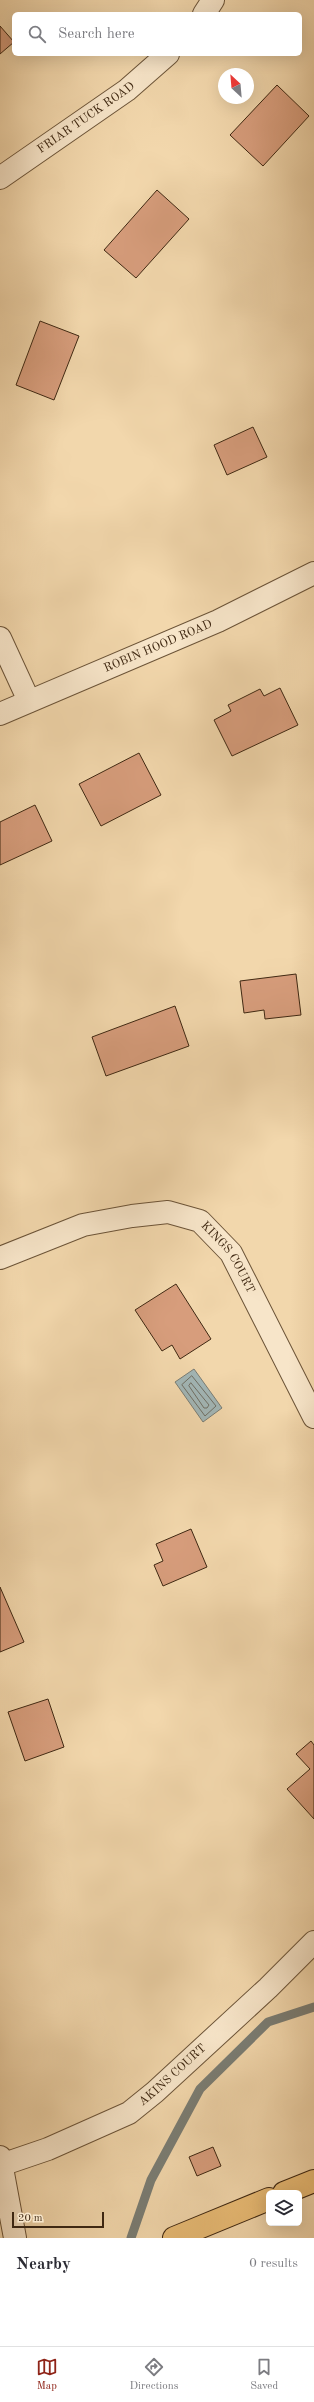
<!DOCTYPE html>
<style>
body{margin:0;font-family:"Old Standard TT",serif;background:#f7f7f7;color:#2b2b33}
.controls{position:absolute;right:12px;bottom:12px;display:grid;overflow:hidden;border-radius:6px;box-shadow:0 4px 16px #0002}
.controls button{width:36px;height:36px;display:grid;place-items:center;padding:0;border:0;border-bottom:1px solid #e1e1e2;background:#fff;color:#2b2b33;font:20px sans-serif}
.compass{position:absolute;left:218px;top:68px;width:36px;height:36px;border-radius:50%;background:#fff;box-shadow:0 4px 16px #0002;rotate:334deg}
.scale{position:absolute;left:12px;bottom:10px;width:92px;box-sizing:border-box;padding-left:4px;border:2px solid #3f2812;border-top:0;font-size:11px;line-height:14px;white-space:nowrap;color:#3f2812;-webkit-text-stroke:3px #f7e5c9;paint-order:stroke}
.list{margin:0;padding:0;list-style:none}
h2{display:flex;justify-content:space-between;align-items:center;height:52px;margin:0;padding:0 16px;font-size:17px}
h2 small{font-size:13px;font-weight:400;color:#7c7c81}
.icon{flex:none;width:22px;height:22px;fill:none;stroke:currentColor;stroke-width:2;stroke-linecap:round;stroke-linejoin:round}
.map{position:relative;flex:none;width:314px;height:2238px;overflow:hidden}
.search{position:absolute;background:#fff;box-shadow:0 4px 16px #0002;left:12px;right:12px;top:12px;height:44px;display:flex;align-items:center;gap:10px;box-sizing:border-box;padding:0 14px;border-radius:6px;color:#7c7c81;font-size:15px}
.sheet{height:108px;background:#fff}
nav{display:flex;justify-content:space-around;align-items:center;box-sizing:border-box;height:56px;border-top:1px solid #e1e1e2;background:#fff;font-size:11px;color:#7c7c81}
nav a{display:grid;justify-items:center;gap:2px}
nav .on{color:#8f2418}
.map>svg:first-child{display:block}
.water{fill:#a2b6b6;stroke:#7a7d74}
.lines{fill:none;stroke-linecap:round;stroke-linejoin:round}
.shore{stroke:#706f64;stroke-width:1}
.stream{stroke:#7a7d74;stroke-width:9}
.building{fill:#d79d7c;stroke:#3f2812}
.minor-casing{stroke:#6c5438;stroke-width:24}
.major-casing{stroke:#3f2812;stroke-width:24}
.minor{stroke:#f7e5c9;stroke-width:22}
.major{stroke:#e9bc76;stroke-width:22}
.labels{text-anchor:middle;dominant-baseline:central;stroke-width:3;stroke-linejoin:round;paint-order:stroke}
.street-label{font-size:12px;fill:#3f2812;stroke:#f7e5c9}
</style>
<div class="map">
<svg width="314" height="2238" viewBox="0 0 314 2238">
<rect width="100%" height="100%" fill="#f2d7ac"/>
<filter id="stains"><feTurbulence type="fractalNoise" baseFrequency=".005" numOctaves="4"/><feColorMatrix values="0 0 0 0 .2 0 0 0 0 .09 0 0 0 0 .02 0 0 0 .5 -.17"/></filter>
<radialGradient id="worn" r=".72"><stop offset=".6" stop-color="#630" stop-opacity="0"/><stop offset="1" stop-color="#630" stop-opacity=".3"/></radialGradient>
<path class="water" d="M 194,1369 L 222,1408 L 203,1422 L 175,1382 Z"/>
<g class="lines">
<path class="shore" d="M 192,1376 L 216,1406 L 205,1416 L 182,1385 Z
M 191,1383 L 209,1405 L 207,1408 L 204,1408 L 189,1386 Z"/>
<path class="stream" d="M 131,2238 L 151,2180 L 200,2089 L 268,2022 L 314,2007"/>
</g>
<path class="building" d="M 0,26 L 14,42 L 0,54 Z
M 277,85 L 309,116 L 263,166 L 230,135 Z
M 157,190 L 189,219 L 136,278 L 104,250 Z
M 40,321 L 79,336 L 54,400 L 16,385 Z
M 253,427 L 267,457 L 227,475 L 214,445 Z
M 280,688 L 298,725 L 232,756 L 214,720 L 231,711 L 228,705 L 260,689 L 264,696 Z
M 139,753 L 161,795 L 101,826 L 79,784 Z
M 35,805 L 52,841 L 0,865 L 0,822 Z
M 296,974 L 301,1015 L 265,1019 L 264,1010 L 244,1013 L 240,981 Z
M 175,1006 L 189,1046 L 106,1076 L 92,1037 Z
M 176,1284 L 211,1339 L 180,1359 L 172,1345 L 162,1351 L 135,1310 Z
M 191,1529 L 207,1567 L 163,1586 L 154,1565 L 163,1561 L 156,1544 Z
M 0,1587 L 24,1642 L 0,1652 Z
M 48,1699 L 64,1747 L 25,1761 L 8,1712 Z
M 311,1741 L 314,1745 L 314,1819 L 287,1789 L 310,1769 L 296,1754 Z
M 213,2147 L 221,2166 L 197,2176 L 189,2157 Z"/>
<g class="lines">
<g class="minor-casing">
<g id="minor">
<path d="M 204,14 L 213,0"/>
<path id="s1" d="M 0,178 L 127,90 L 168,54"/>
<path d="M 0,638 L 29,701"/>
<path id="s2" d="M 0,714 L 218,621 L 314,573"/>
<path id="s3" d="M 0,1258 L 83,1225 L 132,1216 L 168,1212 L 200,1221 L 231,1253 L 314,1417"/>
<path d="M 0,2157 L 15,2238"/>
<path id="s4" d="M 1,2165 L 48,2149 L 129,2113 L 155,2092 L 268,1988 L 314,1942"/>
</g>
</g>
<g class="major-casing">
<path id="major" d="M 284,2193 L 314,2181
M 174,2238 L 269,2199"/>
</g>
<use href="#minor" class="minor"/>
<use href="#major" class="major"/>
</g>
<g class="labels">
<g class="street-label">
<text stroke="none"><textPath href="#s1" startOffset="105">FRIAR TUCK ROAD</textPath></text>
<text stroke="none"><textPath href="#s2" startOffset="172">ROBIN HOOD ROAD</textPath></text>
<text stroke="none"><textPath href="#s3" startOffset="255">KINGS COURT</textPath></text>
<text stroke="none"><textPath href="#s4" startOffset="196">AKINS COURT</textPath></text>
</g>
</g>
<rect width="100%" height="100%" filter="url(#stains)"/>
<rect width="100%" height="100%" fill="url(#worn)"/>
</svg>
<div class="controls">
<button><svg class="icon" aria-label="layers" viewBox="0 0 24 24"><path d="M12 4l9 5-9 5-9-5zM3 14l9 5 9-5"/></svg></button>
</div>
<svg class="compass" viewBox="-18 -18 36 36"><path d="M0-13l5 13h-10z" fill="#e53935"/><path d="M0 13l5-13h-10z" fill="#7c7c81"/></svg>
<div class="scale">20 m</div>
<div class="search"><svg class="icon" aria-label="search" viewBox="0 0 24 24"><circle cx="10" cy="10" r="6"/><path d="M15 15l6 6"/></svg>Search here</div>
</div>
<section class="sheet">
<h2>Nearby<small>0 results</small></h2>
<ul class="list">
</ul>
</section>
<nav>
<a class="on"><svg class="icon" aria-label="map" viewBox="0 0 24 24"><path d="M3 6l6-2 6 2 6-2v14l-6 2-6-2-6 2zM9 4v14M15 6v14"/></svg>Map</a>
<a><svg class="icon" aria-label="directions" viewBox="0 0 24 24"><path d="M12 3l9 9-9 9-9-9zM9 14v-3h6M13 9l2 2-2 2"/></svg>Directions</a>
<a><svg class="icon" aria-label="saved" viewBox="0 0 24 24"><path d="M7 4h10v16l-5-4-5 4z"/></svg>Saved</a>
</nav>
